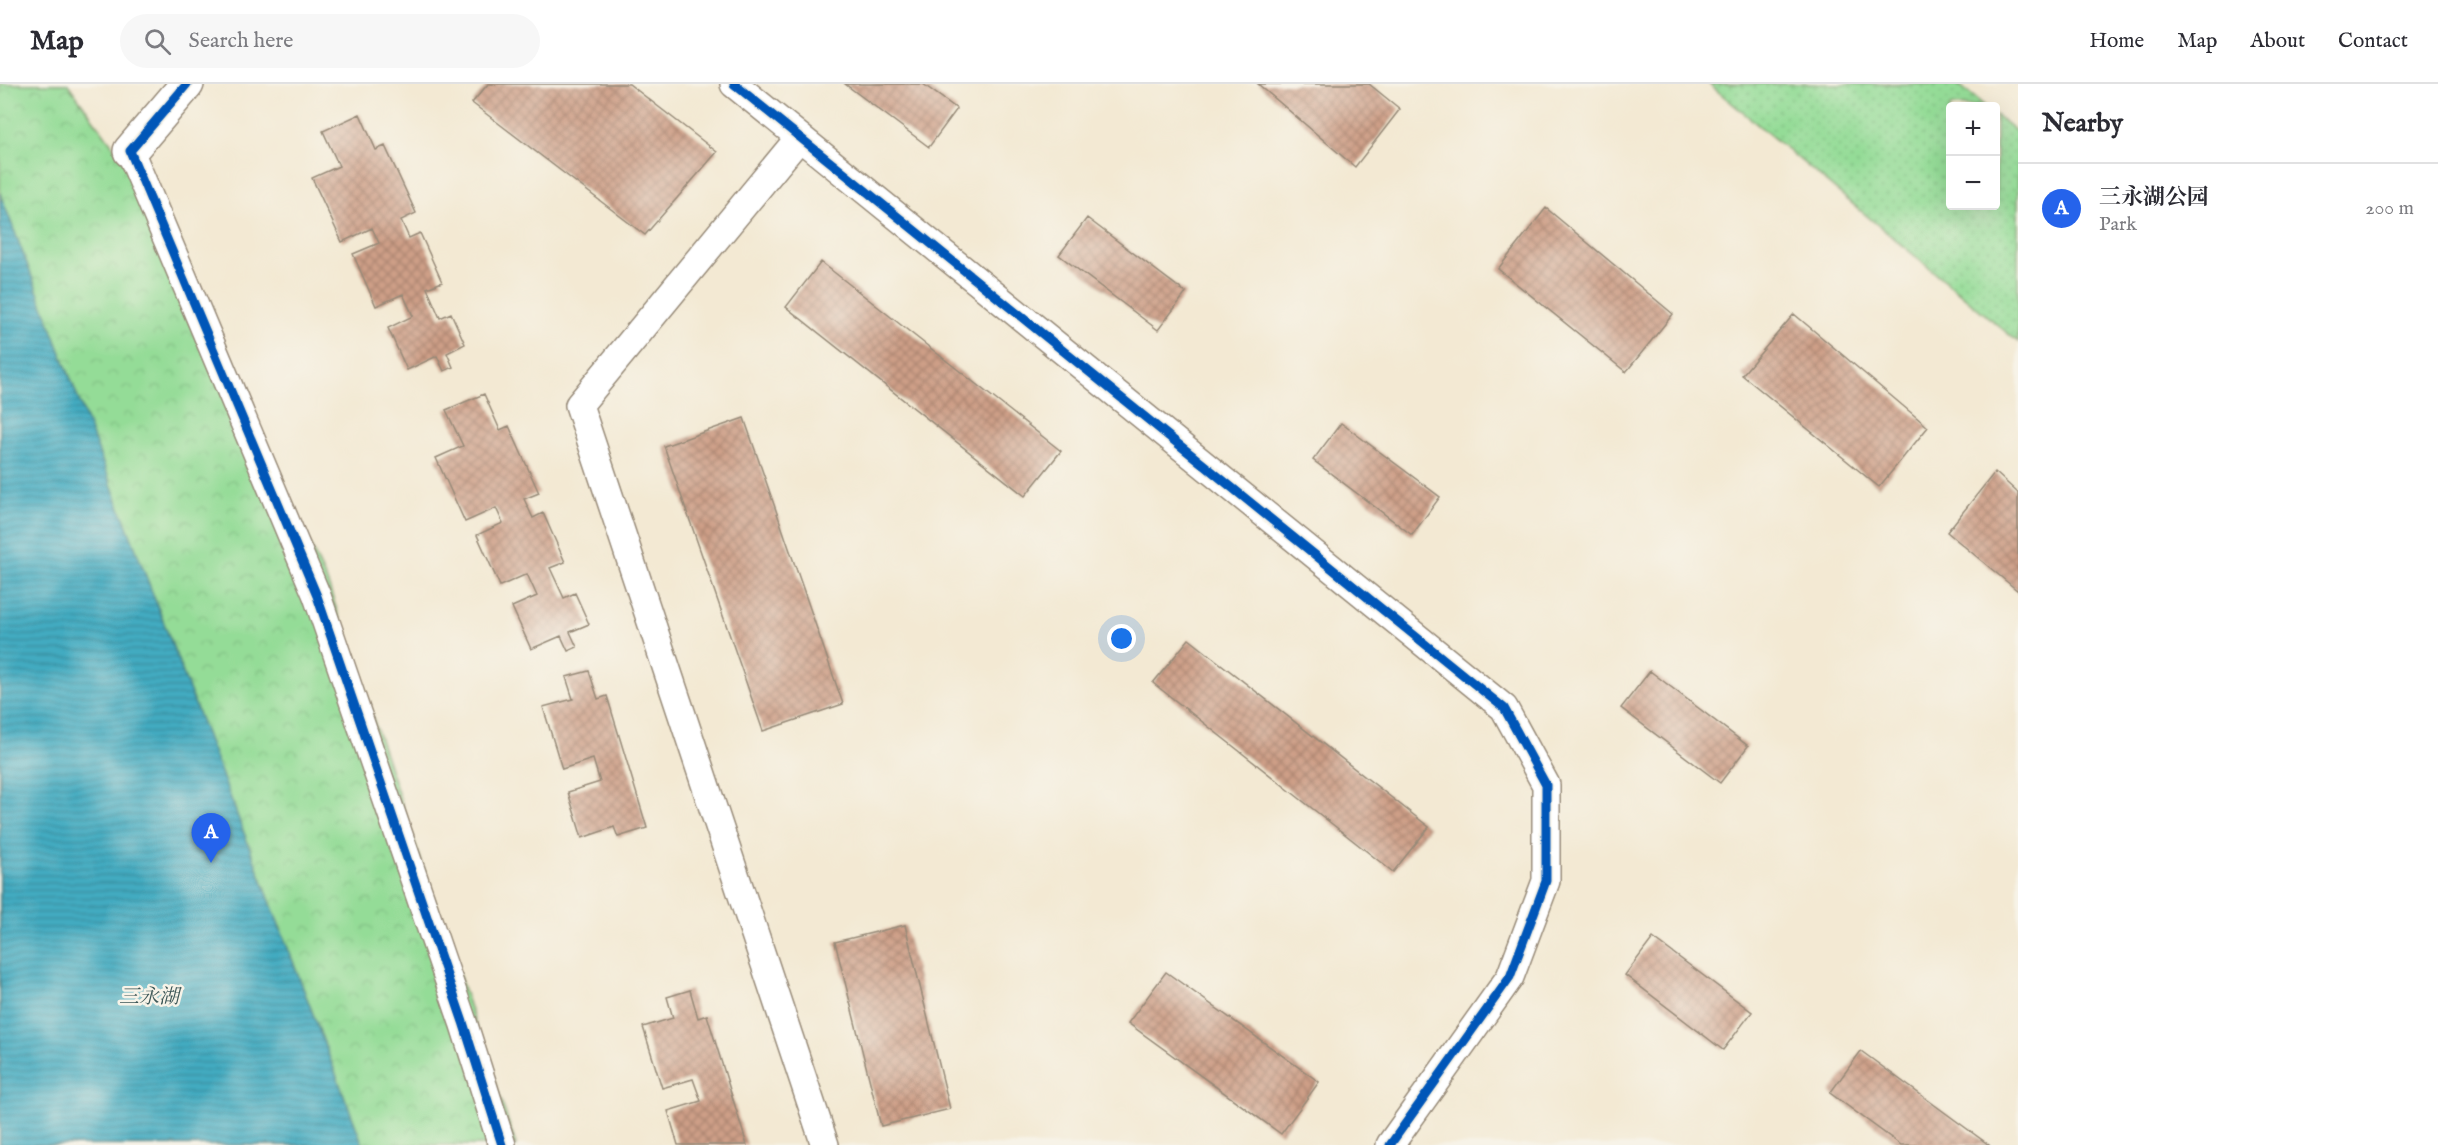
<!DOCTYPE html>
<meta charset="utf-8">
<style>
body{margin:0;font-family:"IM FELL English","Noto Serif SC",serif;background:#f7f7f7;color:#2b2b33}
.controls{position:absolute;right:18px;top:18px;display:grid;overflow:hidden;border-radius:6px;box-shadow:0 6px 24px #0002}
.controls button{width:54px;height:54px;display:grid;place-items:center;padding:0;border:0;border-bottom:2px solid #e1e1e2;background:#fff;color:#2b2b33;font:30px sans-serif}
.you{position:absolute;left:1122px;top:555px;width:21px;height:21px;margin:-15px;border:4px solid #fff;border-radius:50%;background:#1a73e8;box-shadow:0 0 0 9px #1a73e833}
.badge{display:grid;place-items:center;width:39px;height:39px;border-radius:50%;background:#2563eb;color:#fff;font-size:20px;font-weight:700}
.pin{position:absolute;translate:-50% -50px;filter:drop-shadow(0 2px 3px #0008)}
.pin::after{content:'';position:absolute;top:32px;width:21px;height:18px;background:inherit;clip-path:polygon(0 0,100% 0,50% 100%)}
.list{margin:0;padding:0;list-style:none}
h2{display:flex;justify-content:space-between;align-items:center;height:78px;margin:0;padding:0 24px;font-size:26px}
h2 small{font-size:20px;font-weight:400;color:#7c7c81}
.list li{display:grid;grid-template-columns:39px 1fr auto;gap:18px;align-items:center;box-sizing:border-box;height:90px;padding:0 24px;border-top:2px solid #e1e1e2}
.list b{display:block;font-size:22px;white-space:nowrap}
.list p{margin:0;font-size:20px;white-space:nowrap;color:#7c7c81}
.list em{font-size:20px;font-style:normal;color:#7c7c81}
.icon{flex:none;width:33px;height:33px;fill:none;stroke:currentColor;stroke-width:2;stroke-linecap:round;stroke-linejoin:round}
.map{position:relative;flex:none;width:2018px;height:1061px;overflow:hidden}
header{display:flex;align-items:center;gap:36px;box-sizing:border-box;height:84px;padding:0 30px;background:#fff;border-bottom:2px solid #e1e1e2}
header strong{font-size:28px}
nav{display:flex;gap:33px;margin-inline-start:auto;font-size:21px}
.search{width:420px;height:54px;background:#f7f7f7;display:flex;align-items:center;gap:15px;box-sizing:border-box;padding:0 21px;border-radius:33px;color:#7c7c81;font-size:22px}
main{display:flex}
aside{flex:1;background:#fff}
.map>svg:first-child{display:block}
.grass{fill:url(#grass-dots);stroke:#68835a;stroke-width:1.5}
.park{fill:url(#park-crowns);stroke:#68835a;stroke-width:1.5}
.water{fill:url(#water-rules);stroke:#3e6a70;stroke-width:1.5}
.building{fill:url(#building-cross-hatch)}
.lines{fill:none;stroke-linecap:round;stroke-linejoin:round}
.minor-casing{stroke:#978a78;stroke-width:30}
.tertiary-casing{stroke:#978a78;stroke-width:36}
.minor{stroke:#fff;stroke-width:27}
.tertiary{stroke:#fff;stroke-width:33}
.cycleway-casing{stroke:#f7f3e8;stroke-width:13}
.cycleway{stroke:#0057b8;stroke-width:9}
.labels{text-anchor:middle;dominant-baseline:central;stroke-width:5;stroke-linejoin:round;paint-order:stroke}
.water-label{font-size:20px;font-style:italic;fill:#3d5757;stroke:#f7f3e8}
</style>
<header>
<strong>Map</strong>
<div class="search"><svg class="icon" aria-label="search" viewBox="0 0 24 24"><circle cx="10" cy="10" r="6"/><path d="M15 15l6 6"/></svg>Search here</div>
<nav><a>Home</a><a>Map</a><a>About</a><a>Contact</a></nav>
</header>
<main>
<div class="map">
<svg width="2018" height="1061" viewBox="0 0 2018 1061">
<defs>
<pattern id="grass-dots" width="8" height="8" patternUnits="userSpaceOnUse" patternTransform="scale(1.5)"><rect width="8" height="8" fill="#94dc97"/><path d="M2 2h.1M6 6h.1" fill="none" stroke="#80bd82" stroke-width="1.8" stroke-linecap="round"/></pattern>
<pattern id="park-crowns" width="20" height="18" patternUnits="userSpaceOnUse" patternTransform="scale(1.5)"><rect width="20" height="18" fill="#94dc97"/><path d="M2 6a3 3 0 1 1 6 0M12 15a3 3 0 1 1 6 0" fill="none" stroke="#80bd82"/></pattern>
<pattern id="water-rules" width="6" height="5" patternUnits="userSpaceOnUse" patternTransform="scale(1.5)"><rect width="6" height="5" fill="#42abc1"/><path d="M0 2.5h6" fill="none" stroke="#388b9c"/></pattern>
<pattern id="building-cross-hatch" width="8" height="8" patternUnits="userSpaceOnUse" patternTransform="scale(1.5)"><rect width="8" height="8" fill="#ce9f87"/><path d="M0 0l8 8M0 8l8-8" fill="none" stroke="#a8826e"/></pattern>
</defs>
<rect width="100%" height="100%" fill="#f7f3e8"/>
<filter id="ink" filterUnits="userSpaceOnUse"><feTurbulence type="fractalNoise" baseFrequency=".0167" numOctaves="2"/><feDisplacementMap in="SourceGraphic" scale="12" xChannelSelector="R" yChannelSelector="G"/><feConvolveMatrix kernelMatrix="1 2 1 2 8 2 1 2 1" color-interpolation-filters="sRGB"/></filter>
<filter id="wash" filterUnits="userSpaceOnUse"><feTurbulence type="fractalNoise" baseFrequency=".008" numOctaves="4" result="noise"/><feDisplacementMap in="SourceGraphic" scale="24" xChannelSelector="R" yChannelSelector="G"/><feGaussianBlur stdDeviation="1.35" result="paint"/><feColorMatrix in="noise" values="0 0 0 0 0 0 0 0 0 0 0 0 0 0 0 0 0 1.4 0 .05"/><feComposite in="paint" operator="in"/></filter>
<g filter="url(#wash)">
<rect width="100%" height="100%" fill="#f3e9d3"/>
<path class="grass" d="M 1709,0 L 1958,0 L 1985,22 L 1950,22 L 1950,122 L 1996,122 L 1996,31 L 2018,49 L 2018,258 Z"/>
<path class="park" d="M 0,0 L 68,0 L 134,91 L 327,497 L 516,1061 L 0,1061 Z"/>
<path class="water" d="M 0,109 L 363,1061 L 0,1061 Z"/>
<g id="blocks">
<path class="building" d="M 488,0 L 629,0 L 717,68 L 645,151 L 472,19 Z
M 845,0 L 923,0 L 957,25 L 929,63 Z
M 1258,0 L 1369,0 L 1400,25 L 1355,83 Z
M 360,30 L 376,66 L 385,62 L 416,129 L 401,136 L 409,154 L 420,149 L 442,198 L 427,204 L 440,234 L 451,229 L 465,260 L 447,269 L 453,283 L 444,287 L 437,272 L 407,286 L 388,244 L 413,232 L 403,210 L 376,222 L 353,170 L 379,159 L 372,144 L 342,158 L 312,94 L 339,82 L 323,47 Z
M 1546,124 L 1673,230 L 1626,288 L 1498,185 Z
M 1087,134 L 1186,209 L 1158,246 L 1059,171 Z
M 821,178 L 1061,367 L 1025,412 L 786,223 Z
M 1794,230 L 1928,343 L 1879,403 L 1742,291 Z
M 484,310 L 500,346 L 509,342 L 539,409 L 524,415 L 533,434 L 543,429 L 565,478 L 550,484 L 564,514 L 575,509 L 589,540 L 570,548 L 577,563 L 568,567 L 561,552 L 531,565 L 512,523 L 537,512 L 527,490 L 500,502 L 477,451 L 503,439 L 496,424 L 465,438 L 436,374 L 463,362 L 446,326 Z
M 744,334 L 843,620 L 763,647 L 664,362 Z
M 1341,339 L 1440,413 L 1412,451 L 1313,376 Z
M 1995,388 L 2018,409 L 2018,507 L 1947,448 Z
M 1189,555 L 1429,743 L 1393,788 L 1153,599 Z
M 589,587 L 598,615 L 607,612 L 647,744 L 618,753 L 614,743 L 582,754 L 568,708 L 600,698 L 593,675 L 562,685 L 543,623 L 573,615 L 566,593 Z
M 1650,587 L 1748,662 L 1720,699 L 1621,624 Z
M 905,841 L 950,1025 L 881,1042 L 835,858 Z
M 1653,854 L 1752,928 L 1723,966 L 1625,891 Z
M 1166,888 L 1319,998 L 1281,1050 L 1128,939 Z
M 690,906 L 698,934 L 707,931 L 747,1061 L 678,1061 L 668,1027 L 701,1017 L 693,995 L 662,1004 L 643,943 L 673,934 L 667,913 Z
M 1861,967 L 1989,1061 L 1901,1061 L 1830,1009 Z"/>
</g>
</g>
<g filter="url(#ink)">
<use href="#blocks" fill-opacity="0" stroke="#978a78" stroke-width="1.5"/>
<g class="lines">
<g class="minor-casing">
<path id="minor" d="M 734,0 L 1504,624 L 1546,701 L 1546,797 L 1510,893 L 1390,1061
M 799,54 L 579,321 L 825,1061
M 130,67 L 317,512 L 463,938 L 502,1061"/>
</g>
<g class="tertiary-casing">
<path id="tertiary" d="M 130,67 L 187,0"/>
</g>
<use href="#minor" class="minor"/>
<use href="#tertiary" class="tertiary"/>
<g class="cycleway-casing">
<path id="cycleway" d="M 187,0 L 130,67 L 317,512 L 463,938 L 502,1061
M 734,0 L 1504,624 L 1546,701 L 1546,797 L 1510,893 L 1390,1061"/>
</g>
<use href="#cycleway" class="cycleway"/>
</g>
</g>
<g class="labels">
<g class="water-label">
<text x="149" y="913">三永湖</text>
</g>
</g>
</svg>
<div class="controls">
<button>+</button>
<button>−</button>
</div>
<div class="you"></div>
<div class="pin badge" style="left:211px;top:779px">A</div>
</div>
<aside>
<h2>Nearby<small></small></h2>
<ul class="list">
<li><span class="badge">A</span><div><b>三永湖公园</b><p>Park</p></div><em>200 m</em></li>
</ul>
</aside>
</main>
